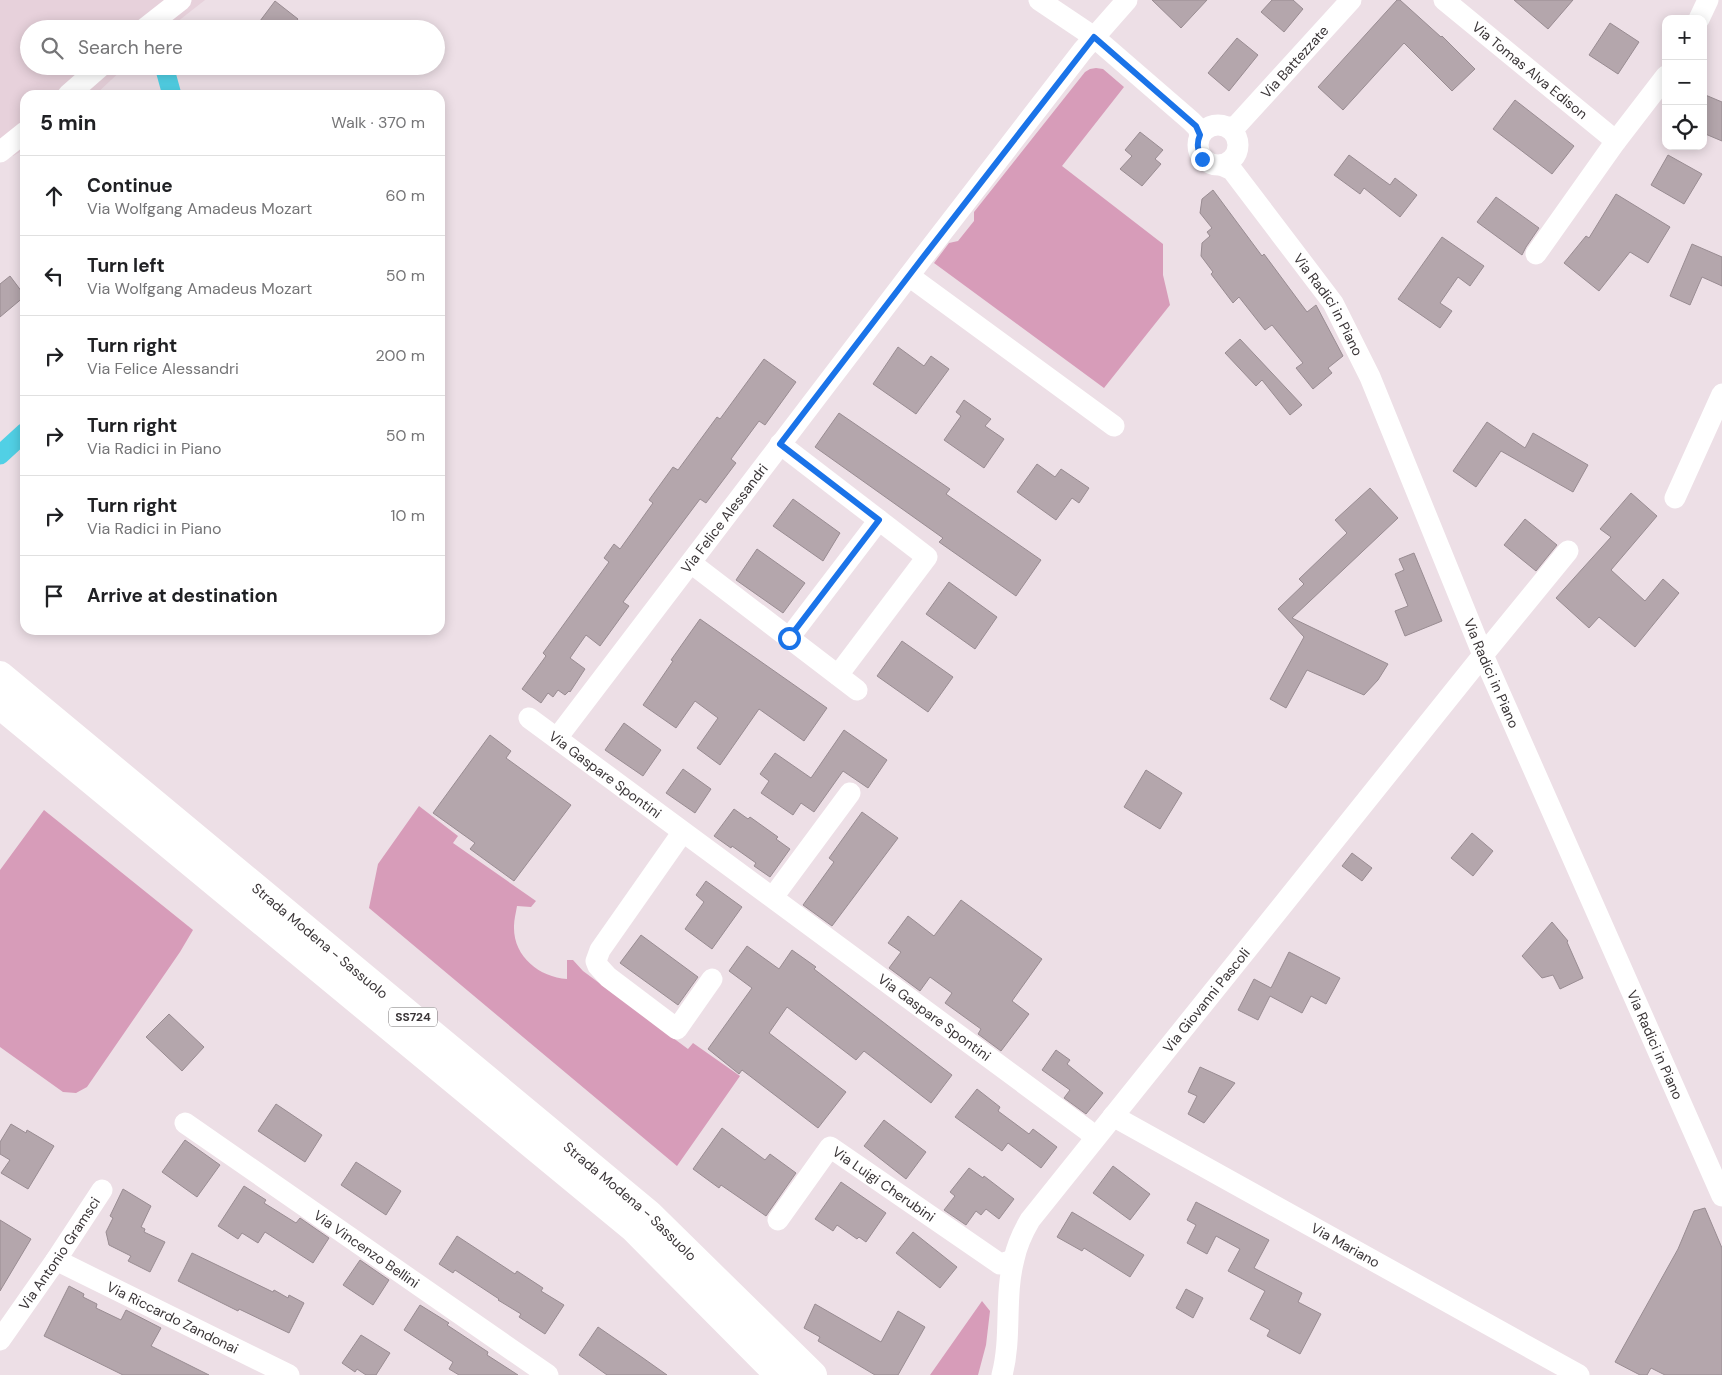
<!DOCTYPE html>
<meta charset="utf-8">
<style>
body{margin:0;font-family:"DM Sans",sans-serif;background:#f2f2f2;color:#202124}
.controls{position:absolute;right:15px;top:15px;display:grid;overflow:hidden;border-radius:10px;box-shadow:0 2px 12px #0003}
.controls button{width:45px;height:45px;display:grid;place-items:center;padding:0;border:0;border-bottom:1px solid #e0e0e0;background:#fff;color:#202124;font:25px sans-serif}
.stop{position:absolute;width:15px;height:15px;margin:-11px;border:4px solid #1a73e8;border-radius:50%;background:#fff}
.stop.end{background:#1a73e8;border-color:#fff;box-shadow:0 1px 5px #0008}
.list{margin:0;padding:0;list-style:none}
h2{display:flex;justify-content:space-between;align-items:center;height:65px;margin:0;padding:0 20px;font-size:21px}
h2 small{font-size:16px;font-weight:400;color:#757577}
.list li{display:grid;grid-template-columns:32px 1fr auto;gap:15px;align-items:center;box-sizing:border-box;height:80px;padding:0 20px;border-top:1px solid #e0e0e0}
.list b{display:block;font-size:19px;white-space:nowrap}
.list p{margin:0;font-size:16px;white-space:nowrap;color:#757577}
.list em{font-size:16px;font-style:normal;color:#757577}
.icon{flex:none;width:28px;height:28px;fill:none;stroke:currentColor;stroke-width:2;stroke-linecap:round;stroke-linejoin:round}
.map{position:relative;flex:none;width:1722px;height:1375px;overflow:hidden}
.search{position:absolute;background:#fff;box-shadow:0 2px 12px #0003;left:20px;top:20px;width:425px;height:55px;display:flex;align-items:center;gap:12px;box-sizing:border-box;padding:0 18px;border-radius:28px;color:#757577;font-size:19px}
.panel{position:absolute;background:#fff;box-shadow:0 2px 12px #0003;left:20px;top:90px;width:425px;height:545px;border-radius:15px}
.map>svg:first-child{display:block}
.built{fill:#e7d1db}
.green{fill:#d79cb9}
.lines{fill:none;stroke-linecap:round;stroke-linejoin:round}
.canal{stroke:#51d0e5;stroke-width:19}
.building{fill:#b4a6ac;stroke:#998c92}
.minor{stroke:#fff;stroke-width:21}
.highway{stroke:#fff;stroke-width:28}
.route{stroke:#1a73e8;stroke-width:6}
.labels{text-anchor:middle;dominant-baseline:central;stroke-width:4;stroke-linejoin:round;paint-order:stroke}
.shield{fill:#fff;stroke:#757273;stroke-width:1}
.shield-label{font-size:12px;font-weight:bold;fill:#3a3537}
.street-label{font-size:14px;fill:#3a3537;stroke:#fff}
</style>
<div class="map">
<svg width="1722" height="1375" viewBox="0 0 1722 1375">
<rect width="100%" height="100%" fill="#eddfe6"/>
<path class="built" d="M 0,0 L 205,0 L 168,29 L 29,29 L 29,66 L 126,66 L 95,95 L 25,95 L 25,149 L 13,156 L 0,143 Z"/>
<path class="green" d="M 1096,68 L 1103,69 L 1124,87 L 1062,166 L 1163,244 L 1163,275 L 1170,305 L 1104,388 L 934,263 L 949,243 L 958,241 L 974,221 L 974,212 L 1085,72 L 1090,69 Z
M 419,806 L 458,836 L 453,843 L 536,901 L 531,907 L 517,906 C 516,913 514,919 514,926 C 513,956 539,977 567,979 L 567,960 L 573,960 L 583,971 L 688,1049 L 693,1043 L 740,1076 L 677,1166 L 369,908 L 378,864 Z
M 44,810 L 193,930 L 180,952 L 87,1087 L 76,1093 L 63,1092 L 0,1047 L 0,870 Z
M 982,1301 L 990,1311 L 986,1345 L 978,1375 L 930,1375 Z"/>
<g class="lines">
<path class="canal" d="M 164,66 L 172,95
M 0,455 L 25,432"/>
</g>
<path class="building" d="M 1152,0 L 1207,0 L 1181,28 Z
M 1272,0 L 1293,0 L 1303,9 L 1284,32 L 1261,12 Z
M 1397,0 L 1400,0 L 1441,37 L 1442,36 L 1475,69 L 1452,91 L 1404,43 L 1343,110 L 1318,87 Z
M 1514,0 L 1573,0 L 1548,29 Z
M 275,1 L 298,19 L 290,29 L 254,29 Z
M 1610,23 L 1639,42 L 1618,74 L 1589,55 Z
M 1237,38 L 1258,55 L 1229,91 L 1208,73 Z
M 1703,94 L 1722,102 L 1722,141 L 1703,133 Z
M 1515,100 L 1574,146 L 1552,174 L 1493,129 Z
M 1140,132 L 1163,150 L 1155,159 L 1161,164 L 1142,186 L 1120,169 L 1132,156 L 1125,150 Z
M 1349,155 L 1390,185 L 1395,178 L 1417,195 L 1400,217 L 1364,188 L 1360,194 L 1334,175 Z
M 1668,155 L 1702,174 L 1684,204 L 1651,185 Z
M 1213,190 L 1262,256 L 1264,254 L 1307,312 L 1316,305 L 1343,356 L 1328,368 L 1332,373 L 1313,389 L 1296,368 L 1303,363 L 1272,325 L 1265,330 L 1239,297 L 1233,303 L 1211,274 L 1213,272 L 1201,256 L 1202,243 L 1210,236 L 1207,232 L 1212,228 L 1200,213 L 1202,199 Z
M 1616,194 L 1670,227 L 1648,263 L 1630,252 L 1599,291 L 1564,263 L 1586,236 L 1589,238 Z
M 1496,197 L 1539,228 L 1526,247 L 1522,255 L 1477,222 Z
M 1442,237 L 1484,266 L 1470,286 L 1458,277 L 1440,303 L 1452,311 L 1440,328 L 1398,299 Z
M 1692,244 L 1722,257 L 1722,286 L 1702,277 L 1690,305 L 1670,296 Z
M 10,276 L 25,296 L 0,317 L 0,284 Z
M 1240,339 L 1302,405 L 1290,415 L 1262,380 L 1256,386 L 1225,353 Z
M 898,347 L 924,366 L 931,356 L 949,369 L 916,414 L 873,384 Z
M 764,359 L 796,382 L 765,425 L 759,421 L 731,459 L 736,463 L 706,503 L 700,499 L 664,547 L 623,602 L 629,606 L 600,646 L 586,635 L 570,658 L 585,669 L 570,692 L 569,691 L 565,695 L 558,690 L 553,697 L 548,693 L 541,703 L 522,689 L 546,656 L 543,653 L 609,562 L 604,558 L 614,544 L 620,549 L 653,503 L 649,500 L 673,467 L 678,470 L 717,417 L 720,419 Z
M 964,400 L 991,419 L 985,426 L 1004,439 L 984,468 L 944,440 L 961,416 L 956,412 Z
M 839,413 L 950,489 L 946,494 L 1041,560 L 1016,596 L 939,542 L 943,538 L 815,447 Z
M 1487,422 L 1525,448 L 1533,433 L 1588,465 L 1573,492 L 1501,451 L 1476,487 L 1453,471 Z
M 1037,464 L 1055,477 L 1061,469 L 1089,488 L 1079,503 L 1072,498 L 1056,520 L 1017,492 Z
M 1370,488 L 1398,518 L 1292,618 L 1388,664 L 1378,680 L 1364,695 L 1307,670 L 1286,708 L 1270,699 L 1304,637 L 1278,609 L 1304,584 L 1299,579 L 1347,533 L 1335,520 Z
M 1631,493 L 1657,516 L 1611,570 L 1645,601 L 1663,579 L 1679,593 L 1635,647 L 1599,617 L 1589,628 L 1556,598 L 1611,537 L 1600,529 Z
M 793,499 L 840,533 L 823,561 L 773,526 Z
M 1525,519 L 1557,545 L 1536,571 L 1504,545 Z
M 757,549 L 805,583 L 783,613 L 736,580 Z
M 1414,553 L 1442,621 L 1405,636 L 1395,611 L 1408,606 L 1395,574 L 1404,570 L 1399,559 Z
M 949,582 L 997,617 L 975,649 L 926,614 Z
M 700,619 L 827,708 L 804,741 L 759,709 L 720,765 L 697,748 L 718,718 L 695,701 L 676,728 L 643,705 L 673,661 L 671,660 Z
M 902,641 L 953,677 L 928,712 L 877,676 Z
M 624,723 L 661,750 L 643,776 L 605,750 Z
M 844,730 L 887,760 L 868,788 L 843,771 L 814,812 L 801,803 L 793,815 L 761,793 L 769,781 L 760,774 L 775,753 L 811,778 Z
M 490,735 L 511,751 L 506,758 L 571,805 L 514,881 L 470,849 L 475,843 L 433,813 Z
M 683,769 L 711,789 L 695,813 L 666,793 Z
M 1146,770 L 1182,793 L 1160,829 L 1124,807 Z
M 734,809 L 748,819 L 750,817 L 778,837 L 776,839 L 790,849 L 770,877 L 754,866 L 756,863 L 732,846 L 731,848 L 714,836 Z
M 862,812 L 898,838 L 832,926 L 803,905 L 834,862 L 829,858 Z
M 1472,833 L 1493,851 L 1473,876 L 1451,858 Z
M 1352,853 L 1372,868 L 1362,881 L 1342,866 Z
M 706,881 L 742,907 L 712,949 L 685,929 L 704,902 L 696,895 Z
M 961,900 L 1042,959 L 1012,1001 L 1029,1014 L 1001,1051 L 978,1034 L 981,1029 L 945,1003 L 952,993 L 930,977 L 920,991 L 889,968 L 901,952 L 888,943 L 908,916 L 934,936 Z
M 1552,922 L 1568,941 L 1567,942 L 1583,978 L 1560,989 L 1553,975 L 1542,978 L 1522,956 Z
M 641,935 L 698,977 L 678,1005 L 620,963 Z
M 747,946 L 779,969 L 792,950 L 816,967 L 814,969 L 952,1075 L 931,1103 L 864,1051 L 856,1060 L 787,1007 L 769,1033 L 846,1092 L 818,1128 L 742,1070 L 739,1074 L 708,1049 L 752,988 L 729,971 Z
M 1289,952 L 1340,978 L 1326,1004 L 1311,996 L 1302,1013 L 1270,996 L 1258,1020 L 1238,1010 L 1254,979 L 1271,988 Z
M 169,1014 L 204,1047 L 182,1071 L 146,1037 Z
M 1056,1050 L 1070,1060 L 1067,1064 L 1103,1093 L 1086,1114 L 1064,1098 L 1070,1090 L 1042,1070 Z
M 1200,1067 L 1235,1083 L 1204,1123 L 1188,1114 L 1197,1096 L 1188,1092 Z
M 977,1089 L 1000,1107 L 998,1111 L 1029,1134 L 1033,1129 L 1057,1147 L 1041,1168 L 1008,1143 L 1002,1151 L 955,1117 Z
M 276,1104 L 322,1135 L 305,1162 L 258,1131 Z
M 884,1120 L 926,1152 L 906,1179 L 864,1146 Z
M 11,1124 L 26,1133 L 27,1130 L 54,1146 L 28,1189 L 1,1173 L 10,1160 L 0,1154 L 0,1142 Z
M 722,1128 L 765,1160 L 770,1154 L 796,1173 L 766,1216 L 721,1185 L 719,1188 L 693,1169 Z
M 185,1140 L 220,1165 L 197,1197 L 162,1172 Z
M 356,1162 L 401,1191 L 386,1215 L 341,1185 Z
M 1113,1166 L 1150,1194 L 1130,1220 L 1093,1193 Z
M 969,1168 L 983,1178 L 984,1176 L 1014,1199 L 999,1219 L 986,1209 L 981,1215 L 976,1211 L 966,1225 L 944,1210 L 955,1196 L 950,1192 Z
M 841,1182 L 886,1213 L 866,1242 L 859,1237 L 857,1239 L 837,1225 L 833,1231 L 815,1219 Z
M 244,1186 L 266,1200 L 264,1203 L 296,1223 L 300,1218 L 329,1238 L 313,1263 L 265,1232 L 258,1243 L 242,1233 L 238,1239 L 218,1226 Z
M 123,1189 L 151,1206 L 141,1227 L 145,1229 L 144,1232 L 165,1242 L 150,1272 L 128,1261 L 131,1256 L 109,1245 L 106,1232 L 113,1218 L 110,1216 Z
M 1196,1202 L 1269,1240 L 1254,1268 L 1302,1293 L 1298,1302 L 1321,1314 L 1300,1354 L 1267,1336 L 1270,1330 L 1250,1319 L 1265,1291 L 1228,1271 L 1240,1249 L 1216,1236 L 1207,1254 L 1187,1243 L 1196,1225 L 1187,1220 Z
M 1705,1208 L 1722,1248 L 1722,1375 L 1665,1375 L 1651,1368 L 1647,1375 L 1640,1375 L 1615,1362 L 1678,1249 L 1694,1211 Z
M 1072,1212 L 1144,1255 L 1130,1277 L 1084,1248 L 1082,1251 L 1057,1237 Z
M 0,1220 L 31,1239 L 0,1291 Z
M 913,1232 L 957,1267 L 940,1288 L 896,1253 Z
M 457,1236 L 515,1274 L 517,1271 L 543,1288 L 541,1291 L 564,1305 L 545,1334 L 519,1317 L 521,1314 L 498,1300 L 499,1299 L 455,1270 L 453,1273 L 439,1264 Z
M 192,1253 L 273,1292 L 274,1290 L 288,1298 L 289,1295 L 304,1303 L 289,1333 L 239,1309 L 238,1311 L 178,1281 Z
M 360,1260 L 389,1280 L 373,1305 L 343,1285 Z
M 69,1286 L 84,1294 L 83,1297 L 97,1304 L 96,1308 L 121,1320 L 126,1310 L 161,1328 L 151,1346 L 209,1375 L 123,1375 L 44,1336 Z
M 1186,1289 L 1203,1298 L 1193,1318 L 1176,1308 Z
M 815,1304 L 881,1342 L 898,1311 L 925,1327 L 898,1375 L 875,1375 L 818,1341 L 820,1337 L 804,1328 Z
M 420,1305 L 449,1323 L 447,1325 L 488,1352 L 487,1355 L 518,1375 L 459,1375 L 449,1369 L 453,1362 L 404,1330 Z
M 598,1327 L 643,1358 L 667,1375 L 607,1375 L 579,1355 Z
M 361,1335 L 390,1353 L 376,1375 L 366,1375 L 357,1369 L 355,1372 L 342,1363 Z"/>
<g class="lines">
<g class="minor">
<path d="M 1039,0 L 1094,37 L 1191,121 L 1198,128 L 1200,135"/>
<path id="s1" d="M 1444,0 L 1616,141"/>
<path d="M 1699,19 L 1708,0"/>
<path d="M 144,29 L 181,0"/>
<path d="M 68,95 L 101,66"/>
<circle cx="1218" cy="145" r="20"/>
<path id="s2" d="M 1229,128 L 1237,125 L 1351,0"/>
<path d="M 0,152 L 25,132"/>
<path id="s3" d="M 1221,165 L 1232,170 L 1333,303 L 1370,377 L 1483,655 L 1722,1196"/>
<path d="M 1536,254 L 1616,141 L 1666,76"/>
<path d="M 909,276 L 1114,426"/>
<path d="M 780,444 L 927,557 L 838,675"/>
<path d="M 1675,498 L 1722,394"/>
<path d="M 691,563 L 857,690"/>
<path d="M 789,638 L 879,520"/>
<path id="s4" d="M 529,718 C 714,856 901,992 1087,1130 L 1095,1138"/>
<path id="s5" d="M 557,738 L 924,256 L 1083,50 L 1127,0"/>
<path d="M 682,833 L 600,950 L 596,961 L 598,966 L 608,977 L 677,1029 L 712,979"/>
<path d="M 773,897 L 850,793"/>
<path id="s6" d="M 1113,1116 L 1579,1375"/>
<path id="s7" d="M 185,1123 L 548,1375"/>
<path id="s8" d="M 778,1220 L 830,1147 L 1000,1264 L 1013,1260"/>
<path id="s9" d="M 56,1260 L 289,1375"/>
<path id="s10" d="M 0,1340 L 56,1260 L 102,1190"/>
<path id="s11" d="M 1002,1375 C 1012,1337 1004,1297 1014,1259 C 1017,1245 1023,1232 1030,1220 L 1483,655 L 1568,551"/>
</g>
<g class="highway">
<path id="s12" d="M 0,675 L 649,1214 L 813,1375"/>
<path d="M 0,705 L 633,1228 L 779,1375"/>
</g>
</g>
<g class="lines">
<path class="route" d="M 789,638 L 879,520 L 780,444 L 924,256 L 1094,37 L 1196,126 L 1200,135 C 1196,144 1198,151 1202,159"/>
</g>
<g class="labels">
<rect class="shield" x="389" y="1007.5" width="48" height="19" rx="4"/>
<g class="shield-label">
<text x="413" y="1017">SS724</text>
</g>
<g class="street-label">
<text stroke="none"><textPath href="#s2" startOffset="94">Via Battezzate</textPath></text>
<text stroke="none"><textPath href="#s1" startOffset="111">Via Tomas Alva Edison</textPath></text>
<text stroke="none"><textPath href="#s3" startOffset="178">Via Radici in Piano</textPath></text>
<text stroke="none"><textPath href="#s5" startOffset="276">Via Felice Alessandri</textPath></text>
<text stroke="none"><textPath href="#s3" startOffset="582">Via Radici in Piano</textPath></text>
<text stroke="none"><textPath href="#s4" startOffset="95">Via Gaspare Spontini</textPath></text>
<text stroke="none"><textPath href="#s12" startOffset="416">Strada Modena - Sassuolo</textPath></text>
<text stroke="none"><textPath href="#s11" startOffset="441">Via Giovanni Pascoli</textPath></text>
<text stroke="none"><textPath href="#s4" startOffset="504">Via Gaspare Spontini</textPath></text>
<text stroke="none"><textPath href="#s3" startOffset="988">Via Radici in Piano</textPath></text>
<text stroke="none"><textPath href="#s8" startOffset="155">Via Luigi Cherubini</textPath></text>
<text stroke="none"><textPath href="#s12" startOffset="821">Strada Modena - Sassuolo</textPath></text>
<text stroke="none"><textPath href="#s6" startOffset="266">Via Mariano</textPath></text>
<text stroke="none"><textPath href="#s7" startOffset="221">Via Vincenzo Bellini</textPath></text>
<text stroke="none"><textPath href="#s10" startOffset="105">Via Antonio Gramsci</textPath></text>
<text stroke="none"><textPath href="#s9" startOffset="130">Via Riccardo Zandonai</textPath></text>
</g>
</g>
</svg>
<div class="controls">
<button>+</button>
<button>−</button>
<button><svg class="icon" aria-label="locate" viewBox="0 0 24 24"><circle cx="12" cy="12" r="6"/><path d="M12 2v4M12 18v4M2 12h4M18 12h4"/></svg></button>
</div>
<div class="stop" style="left:789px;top:638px"></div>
<div class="stop end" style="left:1202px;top:159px"></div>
<div class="search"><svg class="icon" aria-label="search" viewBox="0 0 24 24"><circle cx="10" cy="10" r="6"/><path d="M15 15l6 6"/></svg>Search here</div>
<section class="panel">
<h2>5 min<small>Walk · 370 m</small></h2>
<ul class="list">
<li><svg class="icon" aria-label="ahead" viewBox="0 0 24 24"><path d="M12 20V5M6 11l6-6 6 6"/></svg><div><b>Continue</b><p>Via Wolfgang Amadeus Mozart</p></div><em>60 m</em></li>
<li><svg class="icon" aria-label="left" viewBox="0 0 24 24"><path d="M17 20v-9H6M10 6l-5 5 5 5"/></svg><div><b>Turn left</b><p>Via Wolfgang Amadeus Mozart</p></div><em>50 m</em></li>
<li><svg class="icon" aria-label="right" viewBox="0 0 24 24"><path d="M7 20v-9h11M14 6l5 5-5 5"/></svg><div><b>Turn right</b><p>Via Felice Alessandri</p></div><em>200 m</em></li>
<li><svg class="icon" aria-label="right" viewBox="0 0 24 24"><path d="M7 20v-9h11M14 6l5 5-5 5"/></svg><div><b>Turn right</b><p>Via Radici in Piano</p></div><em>50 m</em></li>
<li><svg class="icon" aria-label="right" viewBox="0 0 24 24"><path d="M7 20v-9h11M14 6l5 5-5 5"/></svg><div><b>Turn right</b><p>Via Radici in Piano</p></div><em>10 m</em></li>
<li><svg class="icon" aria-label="arrive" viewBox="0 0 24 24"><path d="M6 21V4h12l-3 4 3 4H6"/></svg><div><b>Arrive at destination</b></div></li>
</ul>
</section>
</div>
